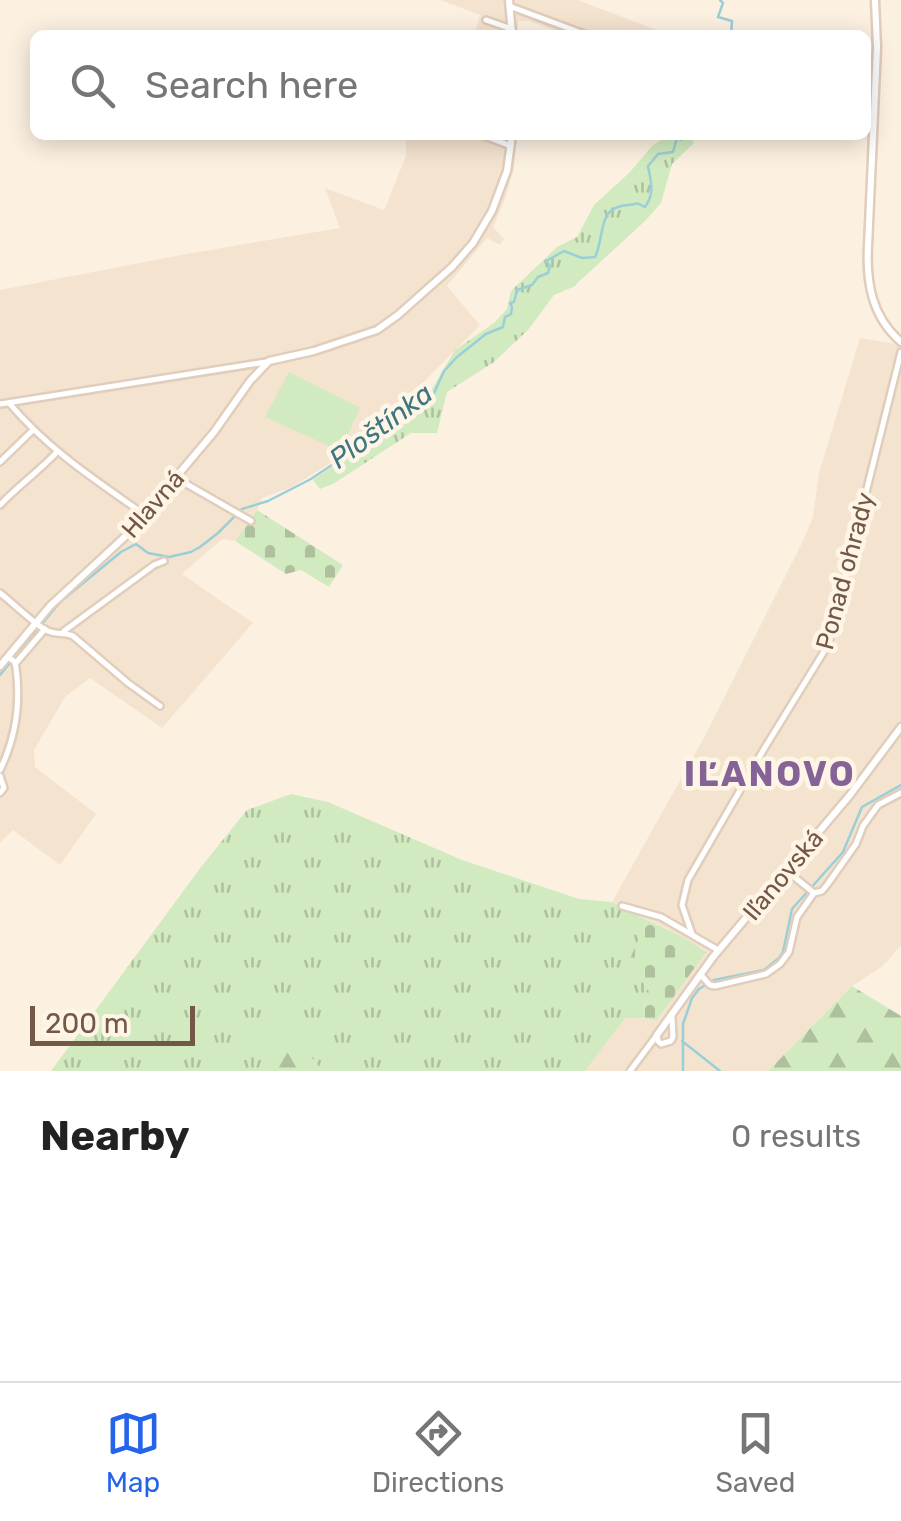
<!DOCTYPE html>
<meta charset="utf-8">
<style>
body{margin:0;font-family:Rubik,sans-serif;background:#f6f6f6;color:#222}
.scale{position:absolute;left:30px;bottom:25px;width:165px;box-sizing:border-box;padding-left:10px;border:5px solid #735747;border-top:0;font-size:28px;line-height:35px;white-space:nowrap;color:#735747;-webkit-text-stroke:8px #fff5e7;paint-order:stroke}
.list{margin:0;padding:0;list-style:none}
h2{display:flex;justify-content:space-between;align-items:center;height:130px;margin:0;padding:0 40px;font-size:42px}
h2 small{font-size:32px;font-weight:400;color:#767676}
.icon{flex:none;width:55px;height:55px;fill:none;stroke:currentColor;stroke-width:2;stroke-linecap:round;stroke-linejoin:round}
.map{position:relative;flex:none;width:901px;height:1071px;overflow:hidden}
.search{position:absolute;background:#fff;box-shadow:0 5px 25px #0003;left:30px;right:30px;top:30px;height:110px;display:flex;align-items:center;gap:25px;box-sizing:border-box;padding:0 35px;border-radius:15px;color:#767676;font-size:38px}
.sheet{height:310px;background:#fff}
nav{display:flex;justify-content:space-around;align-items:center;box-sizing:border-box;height:140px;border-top:2px solid #e0e0e0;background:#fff;font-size:28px;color:#767676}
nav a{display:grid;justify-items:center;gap:5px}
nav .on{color:#2563eb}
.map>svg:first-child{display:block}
.residential{fill:#f4e3cf}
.grass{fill:url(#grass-tufts)}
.forest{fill:url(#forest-firs)}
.cemetery{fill:url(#cemetery-stones)}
.pitch{fill:#d1eabf}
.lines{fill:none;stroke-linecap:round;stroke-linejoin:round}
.stream{stroke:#9bcfd8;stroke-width:2.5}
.minor-casing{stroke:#e0cdbc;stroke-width:10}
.tertiary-casing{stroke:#e0cdbc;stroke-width:11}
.minor{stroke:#fff;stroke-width:5}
.tertiary{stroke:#fff;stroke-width:6}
.labels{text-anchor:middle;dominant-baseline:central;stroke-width:9;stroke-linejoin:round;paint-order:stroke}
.street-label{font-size:25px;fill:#735747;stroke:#fff5e7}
.water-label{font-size:28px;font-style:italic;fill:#3e7681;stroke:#fff5e7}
.district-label{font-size:35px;font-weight:bold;letter-spacing:2.5px;fill:#856397;stroke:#fff5e7}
</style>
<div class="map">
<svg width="901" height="1071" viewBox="0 0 901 1071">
<defs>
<pattern id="grass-tufts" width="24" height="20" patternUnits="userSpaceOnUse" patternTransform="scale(2.5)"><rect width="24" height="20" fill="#d1eabf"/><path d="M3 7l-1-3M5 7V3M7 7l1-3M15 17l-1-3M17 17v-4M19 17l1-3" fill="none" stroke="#aec09d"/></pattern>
<pattern id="forest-firs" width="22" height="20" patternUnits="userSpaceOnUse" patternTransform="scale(2.5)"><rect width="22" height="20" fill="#d1eabf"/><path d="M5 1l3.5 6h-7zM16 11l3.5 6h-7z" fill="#aec09d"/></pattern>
<pattern id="cemetery-stones" width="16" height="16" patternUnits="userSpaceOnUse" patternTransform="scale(2.5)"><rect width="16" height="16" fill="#d1eabf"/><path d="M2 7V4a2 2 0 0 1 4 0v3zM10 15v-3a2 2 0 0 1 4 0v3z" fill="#aec09d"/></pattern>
</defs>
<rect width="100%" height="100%" fill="#fcf1e1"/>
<path class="residential" d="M 440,0 L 578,0 L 669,35 L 567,35 L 529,21 L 518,21 L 518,35 L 474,35 L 480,15 Z
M 406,135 L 491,135 L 504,140 L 505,135 L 517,135 L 514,169 L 504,202 L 493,227 L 504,239 L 500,245 L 487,238 L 447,286 L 480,325 L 409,397 L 338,458 L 292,487 L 262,498 L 257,510 L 235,541 L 222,539 L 182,574 L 253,623 L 162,728 L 90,678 L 65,697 L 34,750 L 35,767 L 96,814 L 60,865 L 13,830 L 0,843 L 0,290 L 186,254 L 340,228 L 325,188 L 384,210 L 406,156 Z
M 860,338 L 901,345 L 901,945 L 883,966 L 852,986 L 768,1071 L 585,1071 L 625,1018 L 658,1019 L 705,951 L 685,938 L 612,902 L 706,734 L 802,543 L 813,517 L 819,473 Z"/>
<path class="grass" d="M 668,135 L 695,135 L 693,144 L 672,164 L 661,203 L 645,221 L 573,287 L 554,295 L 528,330 L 494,362 L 447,392 L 437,433 L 411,433 L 333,484 L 320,489 L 313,480 L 342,460 L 346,452 L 407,402 L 429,394 L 455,350 L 494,323 L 507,309 L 511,291 L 557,247 L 577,237 L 594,205 L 629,173 L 652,146 Z
M 291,794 L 328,802 L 462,860 L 579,899 L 612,902 L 647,920 L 629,961 L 650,992 L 646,998 L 642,1018 L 625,1018 L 585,1071 L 323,1071 L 280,1022 L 258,1071 L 51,1071 L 201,867 L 247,810 Z"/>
<path class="forest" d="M 852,986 L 901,1016 L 901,1071 L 768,1071 Z
M 280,1021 L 323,1071 L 258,1071 Z"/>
<path class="cemetery" d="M 257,510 L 343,565 L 329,587 L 301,570 L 286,574 L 235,541 Z
M 647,920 L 685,938 L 706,952 L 657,1020 L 642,1018 L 646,998 L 649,992 L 629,961 Z"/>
<path class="pitch" d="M 289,372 L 360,408 L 340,451 L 265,417 Z"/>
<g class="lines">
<path class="stream" d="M 720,0 L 723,3 L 718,17 L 732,21 L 731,35
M 0,675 L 60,602 L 121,552 L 136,544 L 148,553 L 169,557 L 191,552 L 200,547 L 218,533 L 242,509 L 268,501 L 311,479 L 402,418 L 434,393 L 444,371 L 457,357 L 486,334 L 503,327 L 505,317 L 511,314 L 512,307 L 510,303 L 514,302 L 517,290 L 532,285 L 538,277 L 548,273 L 550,266 L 546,261 L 564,251 L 582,258 L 595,257 C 606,234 596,207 628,205 C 642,204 632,201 645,207 C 655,193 651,182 648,166 L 658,154 L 673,152 L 677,138 L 681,140 L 681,135
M 682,1041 L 720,1071
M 683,1071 L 683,1024 L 692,998 L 699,989 L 714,980 L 764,970 L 779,958 L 783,952 L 792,909 L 843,852 L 862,807 L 901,785"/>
<g class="minor-casing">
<path id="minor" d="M 509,6 L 587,35
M 486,20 L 512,29
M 482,135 L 511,146
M 9,403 C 50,451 94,479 145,515
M 0,404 L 266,362
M 0,462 L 33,430
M 176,478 L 251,521
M 0,505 C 18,486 38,472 56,453
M 0,593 C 12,602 36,626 48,631 C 57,635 64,632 73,636 L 128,683 L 160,706
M 64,631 L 154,565 L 164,561
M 15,664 L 45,629
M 0,770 C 16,737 21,705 16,668 L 15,662 L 8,657
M 0,776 L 4,788 L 0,793
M 787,871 L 814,893
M 622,906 L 661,917 L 718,950
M 692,934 L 682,905 L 688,880 L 764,749 L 828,645 L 901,352
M 700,974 L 710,985 L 715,986 L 766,974 L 780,964 L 789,952 L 797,917 L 814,893 L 822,891 L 827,885 L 856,844 L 863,826 L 878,805 L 901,793
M 630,1071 L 657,1035 L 658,1041 L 661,1044 L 671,1041 L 673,1037 L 672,1017"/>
</g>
<g class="tertiary-casing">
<path id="tertiary" d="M 509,0 L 512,35
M 875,0 L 877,47 L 868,246 C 866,283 872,317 901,342
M 0,666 L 50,606 L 130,532 L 214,432 L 250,381 L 269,361 L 314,351 L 377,330 L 398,315 L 452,267 L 473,243 L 492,211 L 507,171 L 512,135
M 657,1035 L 713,957 L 850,795 L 901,727"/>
</g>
<use href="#minor" class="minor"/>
<use href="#tertiary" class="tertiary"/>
</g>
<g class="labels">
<g class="street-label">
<text transform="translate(153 504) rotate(-49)">Hlavná</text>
<text transform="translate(845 571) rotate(-75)">Ponad ohrady</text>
<text transform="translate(783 875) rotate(-50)">Iľanovská</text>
</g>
<g class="water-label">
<text transform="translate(381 426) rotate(-37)">Ploštínka</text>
</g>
<g class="district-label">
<text x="770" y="774">IĽANOVO</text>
</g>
</g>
</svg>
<div class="scale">200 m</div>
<div class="search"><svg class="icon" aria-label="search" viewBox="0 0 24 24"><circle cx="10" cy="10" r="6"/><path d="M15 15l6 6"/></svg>Search here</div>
</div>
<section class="sheet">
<h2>Nearby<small>0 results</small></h2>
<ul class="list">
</ul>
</section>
<nav>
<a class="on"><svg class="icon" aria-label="map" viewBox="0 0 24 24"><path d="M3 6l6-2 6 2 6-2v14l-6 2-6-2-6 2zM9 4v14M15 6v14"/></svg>Map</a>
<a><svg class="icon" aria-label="directions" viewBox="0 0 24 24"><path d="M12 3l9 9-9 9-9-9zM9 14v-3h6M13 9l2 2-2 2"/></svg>Directions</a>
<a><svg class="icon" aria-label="saved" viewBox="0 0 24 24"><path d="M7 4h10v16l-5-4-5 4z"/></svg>Saved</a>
</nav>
